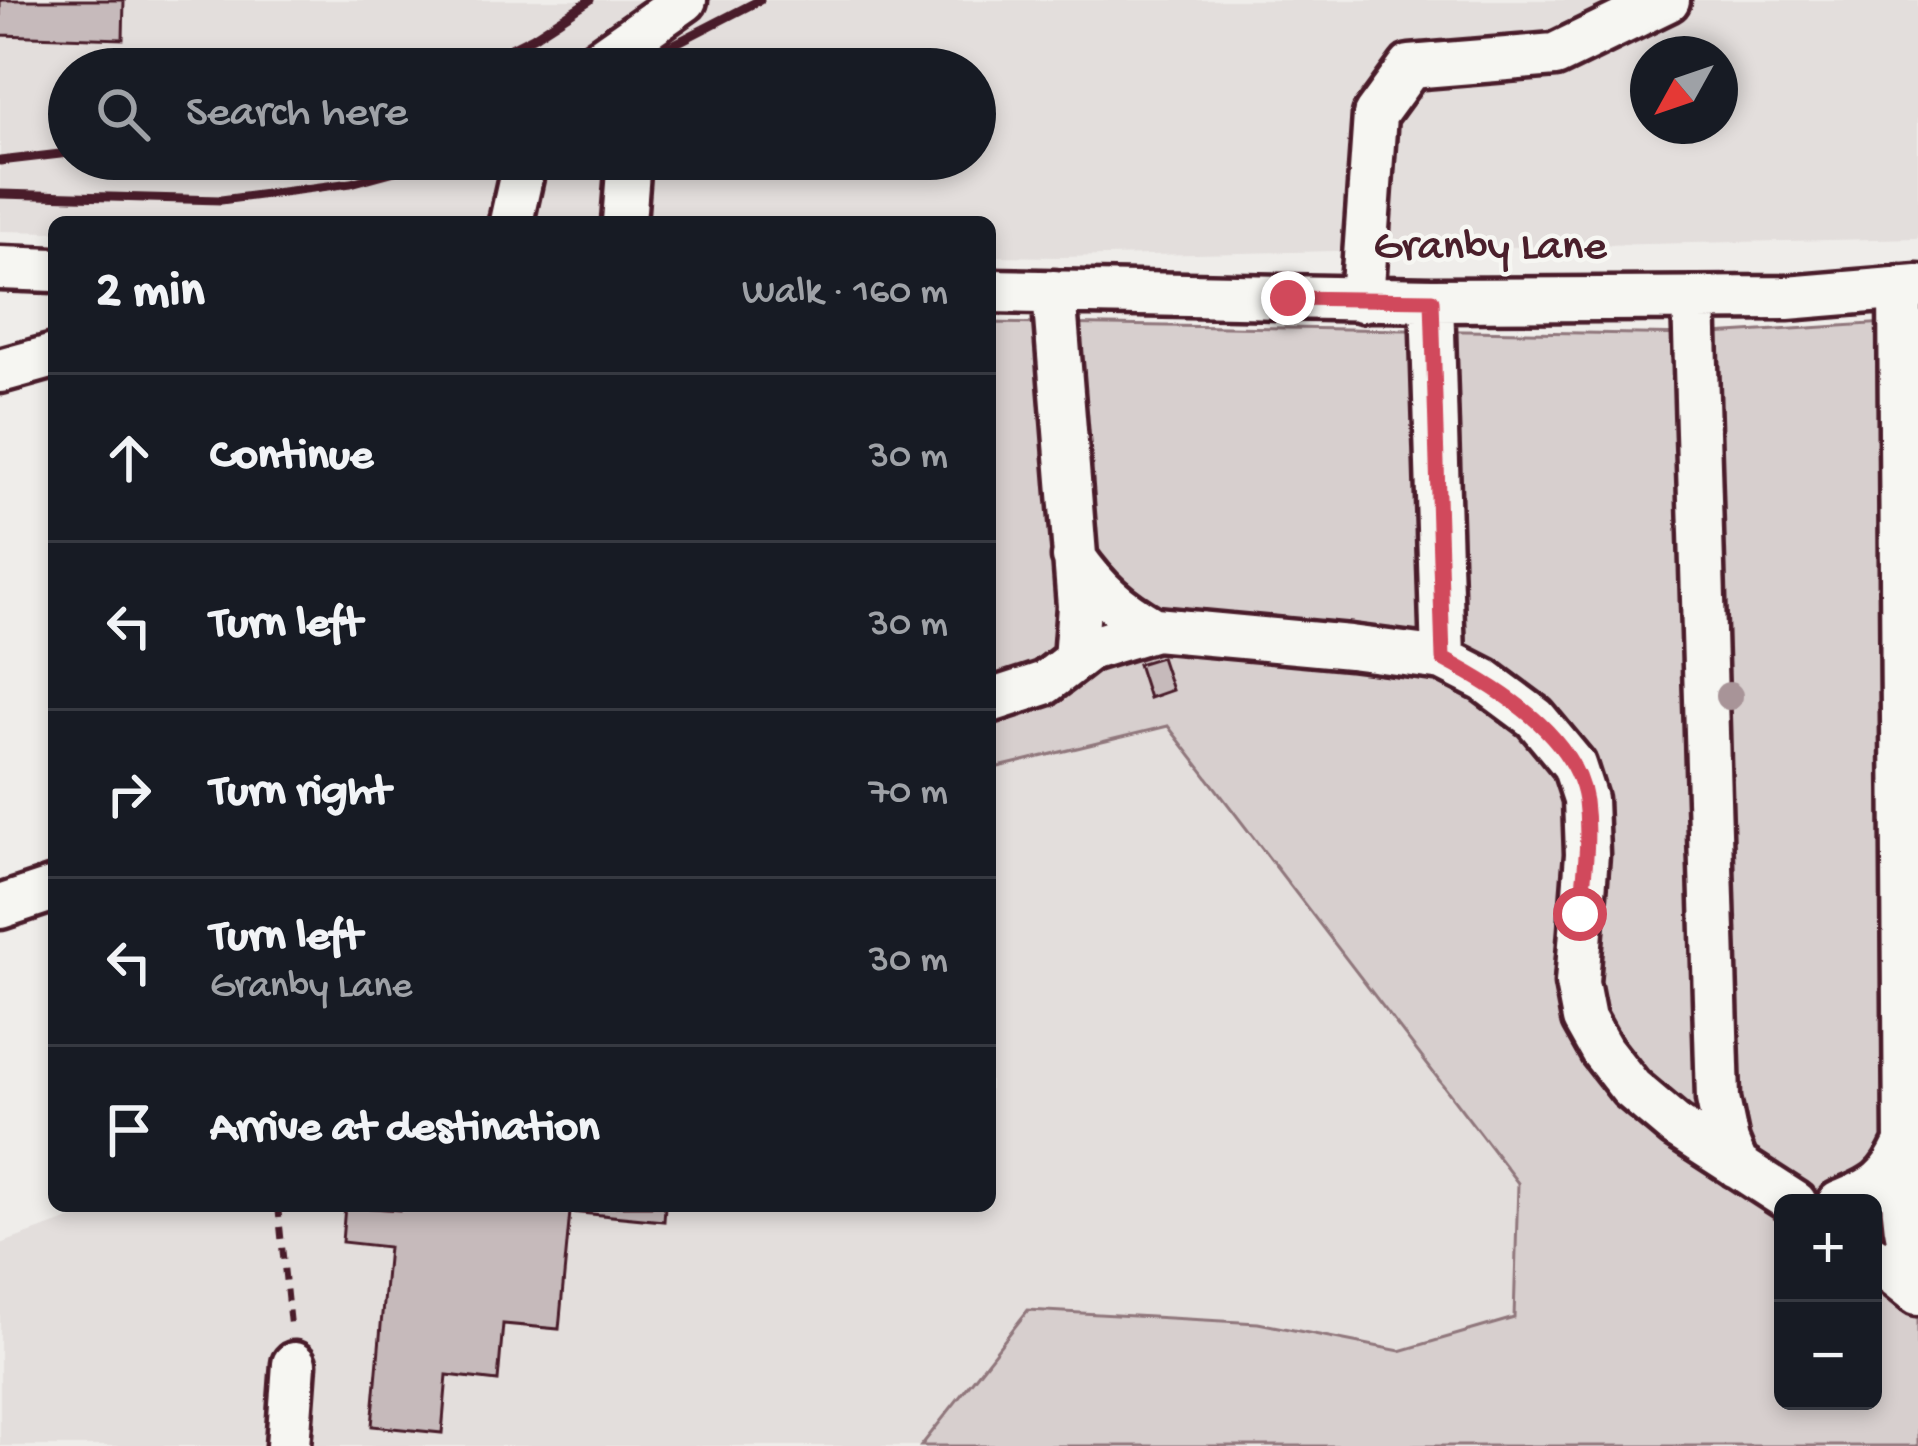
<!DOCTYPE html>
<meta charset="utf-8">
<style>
body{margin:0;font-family:"Gochi Hand",sans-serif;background:#20242c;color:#f1f3f6}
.controls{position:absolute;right:36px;bottom:36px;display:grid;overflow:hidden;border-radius:18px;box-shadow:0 6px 18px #0003}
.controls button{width:108px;height:108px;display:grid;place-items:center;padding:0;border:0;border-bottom:3px solid #363941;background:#171b24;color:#f1f3f6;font:60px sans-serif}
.compass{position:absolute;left:1630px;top:36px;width:108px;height:108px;border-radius:50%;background:#171b24;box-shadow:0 6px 18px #0003;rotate:230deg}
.stop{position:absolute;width:36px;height:36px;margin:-27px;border:9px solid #d1495b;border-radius:50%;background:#fff}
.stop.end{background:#d1495b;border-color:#fff;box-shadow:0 3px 12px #0008}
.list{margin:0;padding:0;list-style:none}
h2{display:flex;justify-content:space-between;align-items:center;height:156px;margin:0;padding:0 48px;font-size:51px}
h2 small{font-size:39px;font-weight:400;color:#9ea1a6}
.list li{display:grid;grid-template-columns:78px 1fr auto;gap:36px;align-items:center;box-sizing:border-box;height:168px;padding:0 48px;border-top:3px solid #363941}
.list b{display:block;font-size:45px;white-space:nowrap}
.list p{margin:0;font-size:39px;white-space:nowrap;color:#9ea1a6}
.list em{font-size:39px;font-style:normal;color:#9ea1a6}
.icon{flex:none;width:66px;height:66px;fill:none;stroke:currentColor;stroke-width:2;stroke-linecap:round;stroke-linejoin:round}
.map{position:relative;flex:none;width:1918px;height:1446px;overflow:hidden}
.search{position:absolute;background:#171b24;box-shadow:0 6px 18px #0003;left:48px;top:48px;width:948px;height:132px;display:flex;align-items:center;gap:30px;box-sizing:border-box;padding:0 42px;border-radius:66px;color:#9ea1a6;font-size:45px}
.panel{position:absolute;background:#171b24;box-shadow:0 6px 18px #0003;left:48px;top:216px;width:948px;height:996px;border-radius:18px}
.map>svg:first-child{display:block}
.built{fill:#e3dedc;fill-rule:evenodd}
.green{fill:#d7cfce;stroke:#90777c;stroke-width:3;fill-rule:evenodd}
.building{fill:#c6babb;stroke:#4a1f2b;stroke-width:3}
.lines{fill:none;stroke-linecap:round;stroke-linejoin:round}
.minor-casing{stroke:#4a1f2b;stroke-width:51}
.path{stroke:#4a1f2b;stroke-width:6;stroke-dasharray:12 9;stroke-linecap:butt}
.minor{stroke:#f6f6f2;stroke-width:42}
.rail{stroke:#4a1f2b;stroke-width:9}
.tree{fill:#a89498}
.route{stroke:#d1495b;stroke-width:15}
.labels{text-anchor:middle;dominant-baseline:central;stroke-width:9;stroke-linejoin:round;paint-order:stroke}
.street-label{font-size:45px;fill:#4a1f2b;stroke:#f6f6f2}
</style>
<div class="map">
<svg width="1918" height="1446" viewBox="0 0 1918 1446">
<rect width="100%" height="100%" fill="#efedea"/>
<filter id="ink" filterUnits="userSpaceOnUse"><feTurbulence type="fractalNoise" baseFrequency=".00833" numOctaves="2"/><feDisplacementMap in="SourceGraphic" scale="24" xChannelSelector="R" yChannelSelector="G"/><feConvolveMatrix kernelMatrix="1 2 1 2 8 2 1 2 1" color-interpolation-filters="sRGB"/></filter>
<g filter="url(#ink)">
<path class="built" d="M 0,0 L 1918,0 L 1918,238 L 1061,257 L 990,256 L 990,222 L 54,222 L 54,232 L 0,231 ZM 1648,54 L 1720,54 L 1720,126 L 1648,126 ZM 69,69 L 975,69 L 975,159 L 69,159 Z
M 1168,725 L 1518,1183 L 1514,1319 L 1400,1351 L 1258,1323 L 1028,1311 L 923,1446 L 0,1446 L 0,1244 L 106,1206 L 990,1206 L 990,769 Z"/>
<path class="green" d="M 1918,321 L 1918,1446 L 921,1446 L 1028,1310 L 1258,1323 L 1400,1351 L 1514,1318 L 1518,1183 L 1168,726 L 990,769 L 990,323 L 1696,335 ZM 1783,1203 L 1873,1203 L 1873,1401 L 1783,1401 Z"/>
<path class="building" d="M 0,0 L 124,0 L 123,39 L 0,35 Z
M 1161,657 L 1172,690 L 1149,698 L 1138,664 Z
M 345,1206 L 399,1210 L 399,1206 L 665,1206 L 664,1221 L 570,1212 L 559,1329 L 503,1324 L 498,1381 L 447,1375 L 442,1433 L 372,1426 L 388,1247 L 342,1242 Z"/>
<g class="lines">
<g class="minor-casing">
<path id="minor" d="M 587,69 L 685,0
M 511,222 L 525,159
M 624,222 L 629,159
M 0,268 L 54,270
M 1900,288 L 1906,1144 C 1901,1190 1901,1229 1918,1273
M 990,291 L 1432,300 L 1787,298 L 1918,287
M 1054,292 L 1079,606 L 1075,660
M 1694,299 L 1718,1099 L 1727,1142 L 1737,1166
M 1362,300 L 1375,115 L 1410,67 L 1555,55 L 1668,0
M 1432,300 L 1443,659
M 0,371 L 54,356
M 1074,557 C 1098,591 1117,608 1153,629
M 990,701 L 1045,683 L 1089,649 L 1155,629 L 1350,647 L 1443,659 L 1484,680 L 1535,718 L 1574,765 L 1585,799 L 1587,854 L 1577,983 L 1584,1019 L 1602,1051 L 1631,1088 L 1676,1126 L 1795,1203
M 0,907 L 54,889
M 1839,1203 C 1876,1188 1888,1182 1905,1145
M 1873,1257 L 1918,1293
M 288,1446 L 294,1364"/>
</g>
<path class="path" d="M 278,1206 L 290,1325"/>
<use href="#minor" class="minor"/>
<path class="rail" d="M 469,69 L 533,37 L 590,0
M 626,69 L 760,0
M 0,161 L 69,153
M 0,194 L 221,200 L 351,183 L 439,159"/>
</g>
<circle class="tree" cx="1729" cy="696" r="14"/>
</g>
<g class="lines" filter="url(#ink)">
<path class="route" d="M 1288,298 L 1432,300 L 1443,659 C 1498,688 1575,734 1585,801 C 1590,839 1584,877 1580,914"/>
</g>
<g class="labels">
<g class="street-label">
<text x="1490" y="248">Granby Lane</text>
</g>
</g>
</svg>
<div class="controls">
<button>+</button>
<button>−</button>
</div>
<svg class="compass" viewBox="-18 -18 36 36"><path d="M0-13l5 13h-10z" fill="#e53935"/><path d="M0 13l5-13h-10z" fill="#9ea1a6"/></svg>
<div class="stop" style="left:1580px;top:914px"></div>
<div class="stop end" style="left:1288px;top:298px"></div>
<div class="search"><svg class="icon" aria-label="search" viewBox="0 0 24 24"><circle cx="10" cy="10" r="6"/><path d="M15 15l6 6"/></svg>Search here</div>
<section class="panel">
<h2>2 min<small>Walk · 160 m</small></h2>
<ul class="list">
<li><svg class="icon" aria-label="ahead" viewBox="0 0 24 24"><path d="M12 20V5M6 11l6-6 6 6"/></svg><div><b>Continue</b></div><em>30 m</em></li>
<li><svg class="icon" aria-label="left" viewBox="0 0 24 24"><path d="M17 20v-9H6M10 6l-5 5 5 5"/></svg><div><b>Turn left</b></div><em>30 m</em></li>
<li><svg class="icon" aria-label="right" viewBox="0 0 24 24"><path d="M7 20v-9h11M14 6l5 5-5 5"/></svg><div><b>Turn right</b></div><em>70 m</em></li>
<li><svg class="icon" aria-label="left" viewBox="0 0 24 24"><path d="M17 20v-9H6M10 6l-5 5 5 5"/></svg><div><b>Turn left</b><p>Granby Lane</p></div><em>30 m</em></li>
<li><svg class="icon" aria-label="arrive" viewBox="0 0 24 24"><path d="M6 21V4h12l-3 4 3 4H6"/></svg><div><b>Arrive at destination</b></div></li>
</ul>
</section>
</div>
